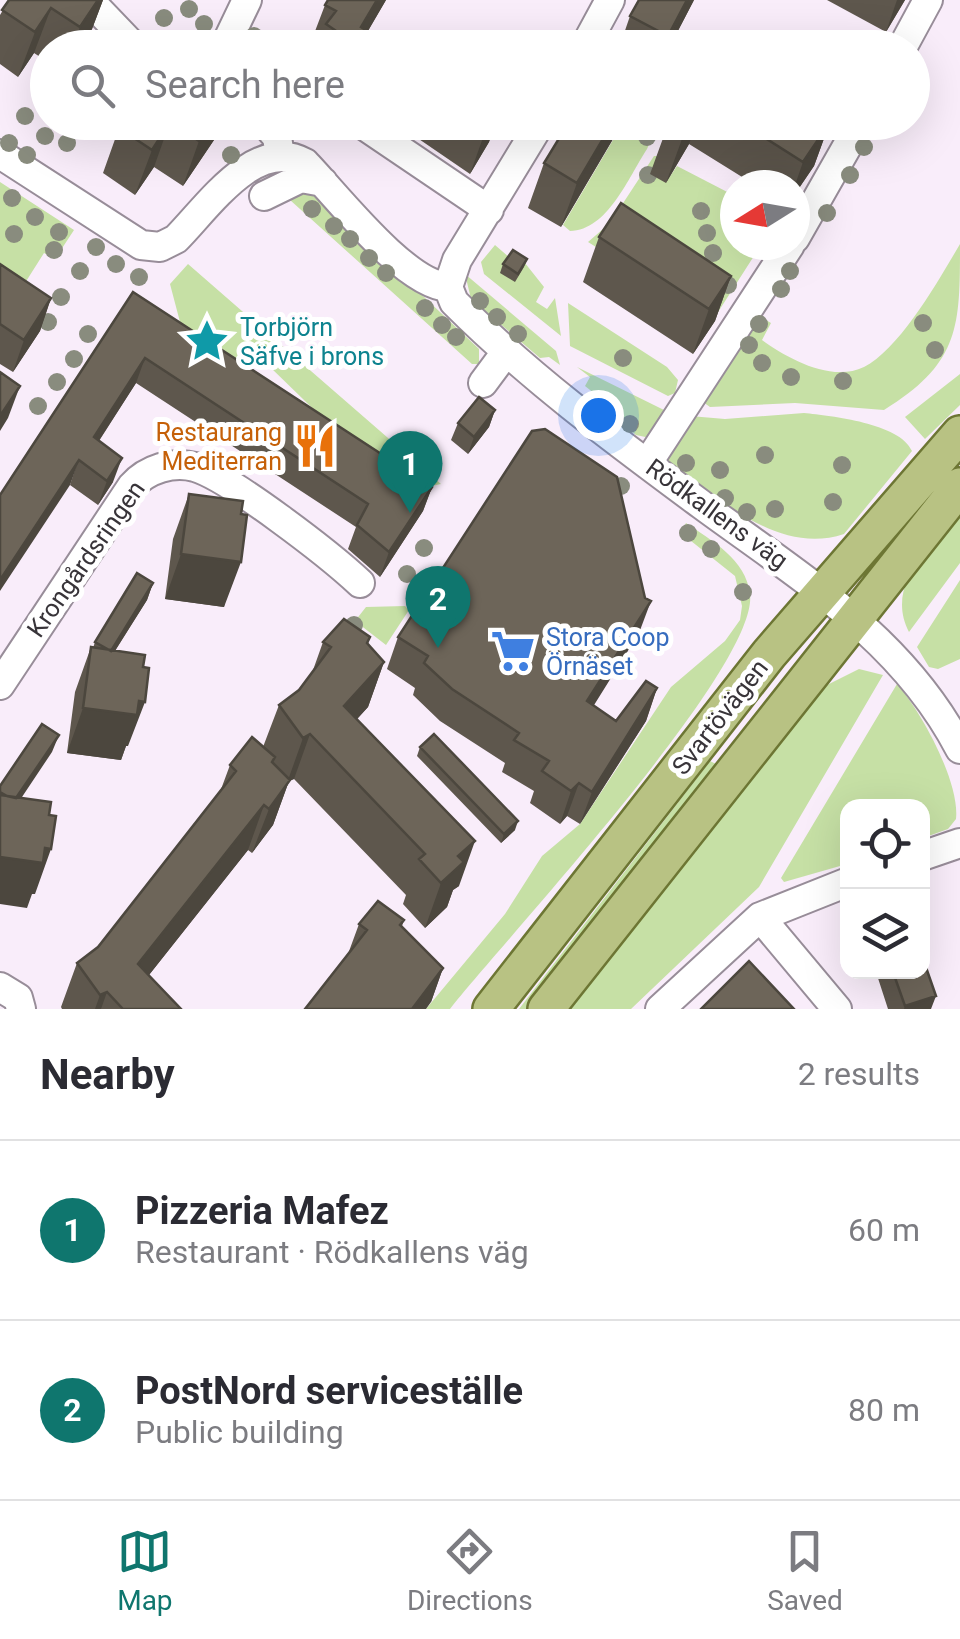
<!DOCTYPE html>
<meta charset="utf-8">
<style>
body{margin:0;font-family:Roboto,sans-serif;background:#f7f7f7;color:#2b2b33}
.controls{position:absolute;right:30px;bottom:30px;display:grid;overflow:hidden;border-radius:20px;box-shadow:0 10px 40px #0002}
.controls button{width:90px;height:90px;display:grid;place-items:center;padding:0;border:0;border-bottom:2px solid #e1e1e2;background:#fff;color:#2b2b33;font:50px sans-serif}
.compass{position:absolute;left:720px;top:170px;width:90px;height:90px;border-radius:50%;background:#fff;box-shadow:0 10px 40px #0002;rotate:259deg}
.you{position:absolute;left:598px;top:415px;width:35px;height:35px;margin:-25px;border:8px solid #fff;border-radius:50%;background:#1a73e8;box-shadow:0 0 0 15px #1a73e833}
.badge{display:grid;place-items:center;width:65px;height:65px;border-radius:50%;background:#0f766e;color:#fff;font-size:32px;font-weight:700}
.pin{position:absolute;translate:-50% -82px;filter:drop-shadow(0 2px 5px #0008)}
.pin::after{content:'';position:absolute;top:52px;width:35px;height:30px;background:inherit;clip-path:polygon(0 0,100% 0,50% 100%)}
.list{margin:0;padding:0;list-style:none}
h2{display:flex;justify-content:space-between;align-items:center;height:130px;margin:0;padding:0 40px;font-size:42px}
h2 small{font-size:32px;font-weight:400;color:#7c7c81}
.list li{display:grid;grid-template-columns:65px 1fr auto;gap:30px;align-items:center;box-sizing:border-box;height:180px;padding:0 40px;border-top:2px solid #e1e1e2}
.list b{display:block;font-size:38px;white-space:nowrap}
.list p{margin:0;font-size:32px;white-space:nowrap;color:#7c7c81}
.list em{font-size:32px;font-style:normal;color:#7c7c81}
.icon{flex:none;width:55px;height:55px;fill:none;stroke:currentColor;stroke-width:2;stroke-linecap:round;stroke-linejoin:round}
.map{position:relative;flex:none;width:960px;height:1009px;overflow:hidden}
.search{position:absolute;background:#fff;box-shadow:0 10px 40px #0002;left:30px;right:30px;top:30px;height:110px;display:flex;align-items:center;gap:25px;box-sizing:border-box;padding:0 35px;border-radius:55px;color:#7c7c81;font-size:38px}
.sheet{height:490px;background:#fff}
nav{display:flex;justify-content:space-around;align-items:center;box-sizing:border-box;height:140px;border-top:2px solid #e1e1e2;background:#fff;font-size:28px;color:#7c7c81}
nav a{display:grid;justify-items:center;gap:5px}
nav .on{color:#0f766e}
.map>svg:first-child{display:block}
.green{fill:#c6e0a5}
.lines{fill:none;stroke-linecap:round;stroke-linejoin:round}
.minor-casing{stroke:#988d99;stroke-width:32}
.major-casing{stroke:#6d7634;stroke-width:40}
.minor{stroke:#fff;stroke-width:28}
.major{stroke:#b8c283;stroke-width:35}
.tree{fill:#898c7e}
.wall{fill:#5e574d}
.shaded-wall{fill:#4c473e}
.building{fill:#6d6559;stroke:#4c473e;stroke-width:2.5}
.labels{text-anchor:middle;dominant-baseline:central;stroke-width:10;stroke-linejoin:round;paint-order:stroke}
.culture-label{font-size:25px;fill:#0d838f;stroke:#fff;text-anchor:start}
.food-label{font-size:25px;fill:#c56008;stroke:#fff;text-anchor:end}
.street-label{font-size:25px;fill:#383439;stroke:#fff}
.shop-label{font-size:25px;fill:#366cbe;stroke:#fff;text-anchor:start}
</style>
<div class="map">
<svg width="960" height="1009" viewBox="0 0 960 1009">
<rect width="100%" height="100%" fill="#f9edfa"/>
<path class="green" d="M 623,123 L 638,125 L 651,140 L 647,149 C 628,178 608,230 570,231 L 563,225 Z
M 654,156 L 658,156 L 666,182 L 677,166 L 735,196 L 735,245 L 761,245 L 713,320 L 588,242 L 610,223 Z
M 0,182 L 74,230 L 55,259 L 44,253 L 25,283 L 0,276 Z
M 306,185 L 479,349 L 479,364 L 472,364 L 290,200 L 283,203 L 275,195 Z
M 960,244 C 960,327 960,363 884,410 L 795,403 L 710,407 L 703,402 L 757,315 L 771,323 L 762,340 C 787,358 831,383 864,367 C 900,349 940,278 960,244 Z
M 495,245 L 510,258 L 521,258 L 544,287 L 536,302 L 547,309 L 555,298 L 561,336 L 484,274 L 481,262 Z
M 188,264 L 441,484 L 421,488 L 340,435 L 270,367 L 241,365 L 180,322 L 170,284 Z
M 465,274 L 556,351 L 560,365 L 549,357 L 540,358 L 471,299 Z
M 568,303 L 667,367 L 678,380 L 675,393 L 668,396 L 570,346 Z
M 577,367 L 664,410 L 664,419 L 650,438 L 636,435 L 605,410 L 605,402 L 585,386 L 590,377 Z
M 960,374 L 960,405 L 925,439 L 905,417 Z
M 804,413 C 831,416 900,423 912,451 L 844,534 C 779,556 719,498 668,463 L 668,449 L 690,416 L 725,419 Z
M 960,507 L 960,563 L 909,632 C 884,584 932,544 960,507 Z
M 686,523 C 712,541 746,559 750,594 C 759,667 505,939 450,1009 L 426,1009 L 505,914 L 542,856 L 580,824 L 671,687 L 725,641 L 740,620 L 742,606 L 735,576 L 681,533 Z
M 960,580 L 960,659 L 938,669 L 929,667 L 917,647 Z
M 405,606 L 409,610 L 386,645 L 355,621 L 366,607 Z
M 859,669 L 883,675 L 759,887 L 631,1009 L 567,1009 L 821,688 Z
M 897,684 C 921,711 960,782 956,819 L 948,829 L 923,838 L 922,806 L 848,806 L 847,864 L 784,882 L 781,878 Z
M 710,761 L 718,765 L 529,1009 L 519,1009 Z"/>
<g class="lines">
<g class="minor-casing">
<path id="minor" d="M 89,0 L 135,48
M 224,48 L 247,0
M 584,48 L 610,0
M 902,48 L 928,0
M 264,122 L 277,137 L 280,156
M 359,122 L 489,210
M 0,154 L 141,245 L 160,247 L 176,239 C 207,208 256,135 305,163 C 336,195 405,285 448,287
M 264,196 L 301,178 L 323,182
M 795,238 L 861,122
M 448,287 L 454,302 C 530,378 617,442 702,505 C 800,577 903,639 960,749
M 448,287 L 457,260 L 541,122
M 483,383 L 506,352
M 647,464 L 790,245
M 0,685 L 132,486 C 147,469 173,461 195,467 C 231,478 330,555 360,583
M 922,856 L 960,843
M 760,917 L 837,1009
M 0,987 L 18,998 L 21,1009
M 660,1009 L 760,917 L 848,882"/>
</g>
<g class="major-casing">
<path id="major" d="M 491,1009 L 769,654 L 960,434
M 546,1009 L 960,486"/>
</g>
<use href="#minor" class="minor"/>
<use href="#major" class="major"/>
</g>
<g class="tree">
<circle cx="189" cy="9" r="9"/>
<circle cx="164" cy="18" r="9"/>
<circle cx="204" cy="24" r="9"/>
<circle cx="254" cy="36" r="9"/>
<circle cx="25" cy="116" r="9"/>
<circle cx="45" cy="136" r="9"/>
<circle cx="647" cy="137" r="9"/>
<circle cx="9" cy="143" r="9"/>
<circle cx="67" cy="143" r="9"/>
<circle cx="864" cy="147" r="9"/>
<circle cx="27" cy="155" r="9"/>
<circle cx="231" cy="155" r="9"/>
<circle cx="648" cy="175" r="9"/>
<circle cx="850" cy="175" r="9"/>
<circle cx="12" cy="198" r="9"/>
<circle cx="312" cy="209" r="9"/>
<circle cx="701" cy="211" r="9"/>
<circle cx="827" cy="213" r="9"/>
<circle cx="35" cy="217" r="9"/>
<circle cx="334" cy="226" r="9"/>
<circle cx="59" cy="232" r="9"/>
<circle cx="707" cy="233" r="9"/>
<circle cx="14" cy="234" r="9"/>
<circle cx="350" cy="239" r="9"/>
<circle cx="96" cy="247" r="9"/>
<circle cx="54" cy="250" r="9"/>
<circle cx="713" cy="253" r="9"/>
<circle cx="369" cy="258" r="9"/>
<circle cx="116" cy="264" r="9"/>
<circle cx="80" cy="271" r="9"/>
<circle cx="790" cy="271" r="9"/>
<circle cx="386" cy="273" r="9"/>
<circle cx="139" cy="277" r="9"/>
<circle cx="728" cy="285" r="9"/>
<circle cx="781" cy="289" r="9"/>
<circle cx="61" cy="297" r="9"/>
<circle cx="480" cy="301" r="9"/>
<circle cx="425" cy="308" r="9"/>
<circle cx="497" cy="317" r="9"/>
<circle cx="48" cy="322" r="9"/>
<circle cx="923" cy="323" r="9"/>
<circle cx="759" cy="324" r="9"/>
<circle cx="442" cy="325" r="9"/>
<circle cx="88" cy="334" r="9"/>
<circle cx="518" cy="334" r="9"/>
<circle cx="456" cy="337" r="9"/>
<circle cx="749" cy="345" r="9"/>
<circle cx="935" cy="350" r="9"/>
<circle cx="623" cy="358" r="9"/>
<circle cx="74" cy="359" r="9"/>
<circle cx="762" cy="363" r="9"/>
<circle cx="791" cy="377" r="9"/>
<circle cx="843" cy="381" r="9"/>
<circle cx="57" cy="382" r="9"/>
<circle cx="38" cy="406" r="9"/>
<circle cx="630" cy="424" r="9"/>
<circle cx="765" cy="455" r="9"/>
<circle cx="686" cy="463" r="9"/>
<circle cx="842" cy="465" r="9"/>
<circle cx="720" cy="470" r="9"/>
<circle cx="621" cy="486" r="9"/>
<circle cx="725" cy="498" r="9"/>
<circle cx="833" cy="502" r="9"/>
<circle cx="775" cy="509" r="9"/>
<circle cx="747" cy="512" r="9"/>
<circle cx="688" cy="533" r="9"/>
<circle cx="424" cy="548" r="9"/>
<circle cx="711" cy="549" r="9"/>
<circle cx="407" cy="574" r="9"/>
<circle cx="743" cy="592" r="9"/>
<circle cx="354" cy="625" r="9"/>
</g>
<path class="wall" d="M 9,0 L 103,0 L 92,29 L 80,48 L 48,48 L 48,62 L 34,53 L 18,77 L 0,64 L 0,15 Z
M 386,0 L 368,31 L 392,46 L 419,48 L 309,47 L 325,5 Z
M 694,0 L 669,48 L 619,48 L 630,16 Z
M 827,0 L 905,0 L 886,32 Z
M 123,122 L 220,122 L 214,140 L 183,186 L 154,167 L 135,195 L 103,173 L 119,128 Z
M 394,122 L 496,122 L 489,142 L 470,174 Z
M 569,122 L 623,122 L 561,227 L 528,208 L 544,163 Z
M 661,122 L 830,122 L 814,166 L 795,194 L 795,185 L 755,185 L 689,144 L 666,183 L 650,174 L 666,130 L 660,127 Z
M 599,237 L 731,276 L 715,321 L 693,354 L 583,282 Z
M 527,259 L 524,267 L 515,282 L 500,273 L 503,264 Z
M 0,264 L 51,298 L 40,331 L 13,372 L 0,364 Z
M 133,292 L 432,487 L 423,511 L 380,577 L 348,549 L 356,527 L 136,383 L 99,441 L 113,482 L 98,505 L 70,485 Z
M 495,410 L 489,427 L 468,454 L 451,440 L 458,423 Z
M 189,494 L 241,514 L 224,607 L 165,599 L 173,539 Z
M 153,583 L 147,600 L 115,651 L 128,746 L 126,746 L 121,760 L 67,753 L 75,692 L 91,647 L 93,648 L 95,642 Z
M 639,633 L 593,705 L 616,721 L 657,688 L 646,721 L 580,824 L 567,816 L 560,824 L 530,803 L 534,791 L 502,772 L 505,763 L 440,721 L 413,695 L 415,688 L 387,669 L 398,637 Z
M 370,637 L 368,644 L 384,662 L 368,707 L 357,719 L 459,886 L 453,890 L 447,907 L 425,928 L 403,904 L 406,895 L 294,779 L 289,781 L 273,825 L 252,853 L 248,850 L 149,975 L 181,1009 L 62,1009 L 61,1007 L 77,963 L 98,947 L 220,792 L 230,765 L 263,747 L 279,705 L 299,690 L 312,673 L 323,642 Z
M 420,747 L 515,830 L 501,843 L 417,756 Z
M 404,920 L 402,926 L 443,968 L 431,1002 L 348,954 L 359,924 Z
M 876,972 L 922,972 L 931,1009 L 888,1009 Z"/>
<path class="shaded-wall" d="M 98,0 L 103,0 L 92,29 L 80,48 L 72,48 L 80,27 Z
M 377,0 L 386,0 L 359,46 L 361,27 Z
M 687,0 L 694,0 L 669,48 L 664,48 Z
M 897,0 L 905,0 L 886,32 Z
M 51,8 L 34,53 L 18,77 L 35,32 Z
M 170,122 L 154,167 L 135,195 L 152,150 Z
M 212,122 L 220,122 L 214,140 L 183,186 L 199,141 Z
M 491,122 L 496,122 L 489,142 L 470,174 L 485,132 Z
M 613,122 L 623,122 L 561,227 L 577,183 Z
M 692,122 L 697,122 L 689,144 L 666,183 L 682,139 Z
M 830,122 L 814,166 L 795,194 L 795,185 L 803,162 Z
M 731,276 L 715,321 L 693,354 L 709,309 Z
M 51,298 L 40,331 L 13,372 L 24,340 Z
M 145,358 L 136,383 L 85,462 L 94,437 Z
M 20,386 L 8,418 L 0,431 L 0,416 Z
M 495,410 L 489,427 L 468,454 L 474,437 Z
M 122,458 L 113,482 L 98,505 L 107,481 Z
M 79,460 L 70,485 L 0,591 L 0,580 Z
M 432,487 L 423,511 L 380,577 L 389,552 Z
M 181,554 L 241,562 L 224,607 L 165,599 Z
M 153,583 L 147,600 L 104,668 L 111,651 Z
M 651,601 L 639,633 L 576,734 L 587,701 Z
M 384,662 L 368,707 L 328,751 L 344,706 Z
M 657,688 L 646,721 L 580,824 L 592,792 Z
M 139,701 L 145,702 L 128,746 L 126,746 L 121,760 L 67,753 L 83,708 Z
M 310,734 L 294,779 L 289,781 L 273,825 L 252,853 L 269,809 L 287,783 L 303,738 Z
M 59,735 L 52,752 L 8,818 L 14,801 Z
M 579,783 L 567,816 L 560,824 L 571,791 Z
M 264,805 L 248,850 L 122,1009 L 138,964 Z
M 518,821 L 515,830 L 501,843 L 504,834 Z
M 475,841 L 459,886 L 453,890 L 447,907 L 425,928 L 441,883 L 458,856 Z
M 45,848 L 51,849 L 35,894 L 32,894 L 27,908 L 0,904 L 0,857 Z
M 443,968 L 431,1002 L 426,1009 L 412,1009 Z
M 107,992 L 101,1009 L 95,1009 L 100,995 Z
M 936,996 L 931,1009 L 904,1009 L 905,1006 Z"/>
<path class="building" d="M 9,0 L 98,0 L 80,27 L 51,8 L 35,32 L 2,10 Z
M 328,0 L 377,0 L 361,27 L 392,46 L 399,35 L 419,48 L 361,48 L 326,24 L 336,11 L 325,5 Z
M 639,0 L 687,0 L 668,36 L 630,16 Z
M 701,41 L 712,48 L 697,48 Z
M 123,122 L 170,122 L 152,150 L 119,128 Z
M 171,122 L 212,122 L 199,141 Z
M 472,122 L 491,122 L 485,132 Z
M 569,122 L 613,122 L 577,183 L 544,163 Z
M 671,122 L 692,122 L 682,139 L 666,130 Z
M 740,122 L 830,122 L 803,162 Z
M 621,203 L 731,276 L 709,309 L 599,237 Z
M 513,250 L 527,259 L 518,274 L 503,264 Z
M 0,264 L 51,298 L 24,340 L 0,324 Z
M 133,292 L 432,487 L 389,552 L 357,525 L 368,504 L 145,358 L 94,437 L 122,458 L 107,481 L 79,460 L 0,580 L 0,495 Z
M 0,372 L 20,386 L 0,416 Z
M 479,397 L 495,410 L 474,437 L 458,423 Z
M 545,429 L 617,477 L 645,598 L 651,601 L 587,701 L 616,721 L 646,681 L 657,688 L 592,792 L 579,783 L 571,791 L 542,771 L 549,761 L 514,740 L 519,733 L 452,689 L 424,663 L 428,656 L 398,637 L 532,431 Z
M 189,494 L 243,501 L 241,514 L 247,515 L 241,562 L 181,554 Z
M 137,573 L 153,583 L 111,651 L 95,642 Z
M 344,619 L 370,637 L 367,643 L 384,662 L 344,706 L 475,841 L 458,856 L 464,862 L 441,883 L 419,859 L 425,854 L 310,734 L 303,738 L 279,705 L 299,690 L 331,647 L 323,642 Z
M 91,647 L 145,655 L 143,667 L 149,668 L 145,702 L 139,701 L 137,715 L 83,708 Z
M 42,724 L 59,735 L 16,798 L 7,796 L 0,792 L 0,786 Z
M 434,734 L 518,821 L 504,834 L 420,747 Z
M 252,737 L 275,757 L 272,762 L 290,780 L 269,809 L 264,805 L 138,964 L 181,1009 L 123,1009 L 107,992 L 100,995 L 77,963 L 98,947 L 236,771 L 230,765 Z
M 0,795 L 51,802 L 49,815 L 56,816 L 51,849 L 45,848 L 43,863 L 0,857 Z
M 378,901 L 404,920 L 400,925 L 443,968 L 412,1009 L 305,1009 L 367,930 L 359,924 Z
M 922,956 L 936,996 L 905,1006 L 893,972 L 922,972 Z
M 749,961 L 794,1009 L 701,1009 Z"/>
<defs>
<g id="sight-bare" transform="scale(3.45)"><path d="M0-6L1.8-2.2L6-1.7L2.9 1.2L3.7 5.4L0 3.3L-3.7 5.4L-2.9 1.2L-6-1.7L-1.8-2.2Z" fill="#0f9aa8" stroke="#fff" stroke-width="2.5" paint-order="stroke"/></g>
<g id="restaurant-bare" transform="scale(3.45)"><path d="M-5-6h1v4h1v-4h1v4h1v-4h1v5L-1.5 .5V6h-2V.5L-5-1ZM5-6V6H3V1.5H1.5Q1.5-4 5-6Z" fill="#e8710a" stroke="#fff" stroke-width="2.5" paint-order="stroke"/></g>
<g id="supermarket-bare" transform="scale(3.45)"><path d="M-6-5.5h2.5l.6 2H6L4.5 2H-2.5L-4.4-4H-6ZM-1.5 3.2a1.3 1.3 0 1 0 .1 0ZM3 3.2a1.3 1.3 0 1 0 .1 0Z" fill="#3f7fe0" stroke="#fff" stroke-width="2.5" paint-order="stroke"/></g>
</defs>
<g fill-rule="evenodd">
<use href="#sight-bare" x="207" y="341"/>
<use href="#restaurant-bare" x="315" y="446"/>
<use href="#supermarket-bare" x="513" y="651"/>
</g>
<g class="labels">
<g class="culture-label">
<text x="240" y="327">Torbjörn<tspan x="240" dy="29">Säfve i brons</tspan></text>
</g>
<g class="food-label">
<text x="282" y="432">Restaurang<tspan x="282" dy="29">Mediterran</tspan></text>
</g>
<g class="street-label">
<text transform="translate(717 514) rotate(36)">Rödkallens väg</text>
<text transform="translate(86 559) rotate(-55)">Krongårdsringen</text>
<text transform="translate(720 717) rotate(-52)">Svartövägen</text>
</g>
<g class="shop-label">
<text x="546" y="637">Stora Coop<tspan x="546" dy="29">Örnäset</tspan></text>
</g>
</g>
</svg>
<div class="controls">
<button><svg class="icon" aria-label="locate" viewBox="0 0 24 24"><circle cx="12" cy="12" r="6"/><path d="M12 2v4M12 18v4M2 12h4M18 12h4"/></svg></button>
<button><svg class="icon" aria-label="layers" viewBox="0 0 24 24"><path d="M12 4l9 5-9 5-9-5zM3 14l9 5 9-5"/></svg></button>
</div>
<svg class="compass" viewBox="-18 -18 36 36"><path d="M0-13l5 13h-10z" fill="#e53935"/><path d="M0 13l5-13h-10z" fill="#7c7c81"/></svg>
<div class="you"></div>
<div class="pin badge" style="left:410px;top:513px">1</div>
<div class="pin badge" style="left:438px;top:648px">2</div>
<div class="search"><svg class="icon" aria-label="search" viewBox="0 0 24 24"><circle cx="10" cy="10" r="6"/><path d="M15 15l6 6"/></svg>Search here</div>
</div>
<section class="sheet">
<h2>Nearby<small>2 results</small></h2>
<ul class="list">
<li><span class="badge">1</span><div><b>Pizzeria Mafez</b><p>Restaurant · Rödkallens väg</p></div><em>60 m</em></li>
<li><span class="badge">2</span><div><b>PostNord serviceställe</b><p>Public building</p></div><em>80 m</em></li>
</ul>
</section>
<nav>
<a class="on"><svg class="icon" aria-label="map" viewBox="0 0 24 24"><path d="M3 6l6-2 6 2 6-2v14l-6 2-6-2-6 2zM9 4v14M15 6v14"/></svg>Map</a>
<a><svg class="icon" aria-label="directions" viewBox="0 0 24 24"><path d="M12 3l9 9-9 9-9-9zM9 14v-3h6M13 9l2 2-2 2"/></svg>Directions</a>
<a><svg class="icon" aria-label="saved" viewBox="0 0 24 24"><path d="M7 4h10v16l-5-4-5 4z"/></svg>Saved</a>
</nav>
